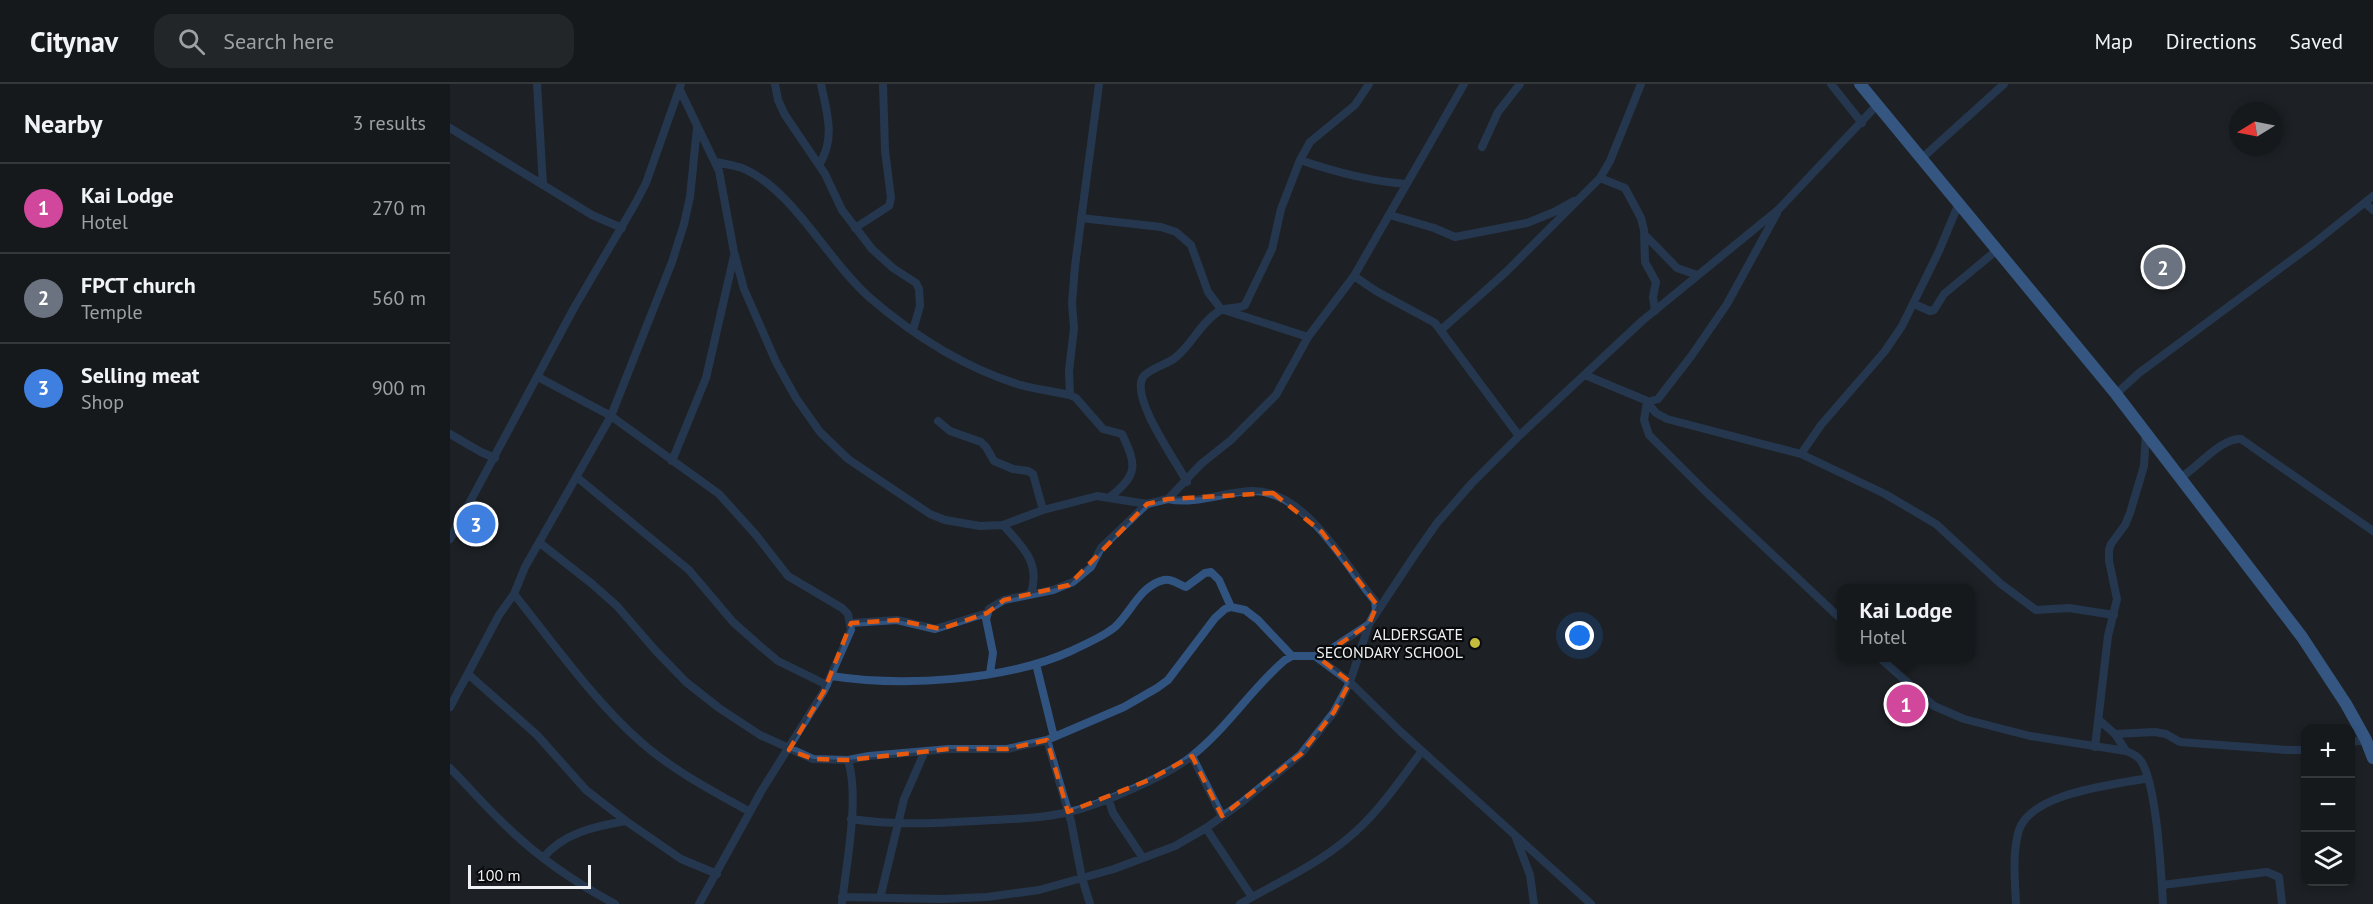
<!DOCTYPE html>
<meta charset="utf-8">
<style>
body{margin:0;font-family:"PT Sans",sans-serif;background:#232629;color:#f1f3f6}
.controls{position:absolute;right:18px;bottom:18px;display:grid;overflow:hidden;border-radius:12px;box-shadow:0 3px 9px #0003}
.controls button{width:54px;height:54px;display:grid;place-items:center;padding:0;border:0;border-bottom:2px solid #35383b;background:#16191c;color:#f1f3f6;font:30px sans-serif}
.compass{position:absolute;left:1779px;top:18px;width:54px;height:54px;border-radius:50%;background:#16191c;box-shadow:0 3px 9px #0003;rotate:260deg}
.scale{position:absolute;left:18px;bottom:15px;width:123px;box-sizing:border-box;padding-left:6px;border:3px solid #eff1f4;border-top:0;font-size:16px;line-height:21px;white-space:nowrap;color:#eff1f4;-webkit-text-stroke:4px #090a0c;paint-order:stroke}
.you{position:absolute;left:1130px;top:552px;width:21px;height:21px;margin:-15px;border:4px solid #fff;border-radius:50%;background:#1a73e8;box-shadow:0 0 0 9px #1a73e833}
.badge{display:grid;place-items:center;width:39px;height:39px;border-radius:50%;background:#7c3aed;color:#fff;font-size:20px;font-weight:700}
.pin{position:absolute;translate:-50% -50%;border:3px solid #fff;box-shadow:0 2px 6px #0006}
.popup{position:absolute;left:1387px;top:500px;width:138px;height:78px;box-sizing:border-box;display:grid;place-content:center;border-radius:12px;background:#16191c;filter:drop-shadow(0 2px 4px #0005);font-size:20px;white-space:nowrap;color:#9ea0a3}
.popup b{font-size:22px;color:#f1f3f6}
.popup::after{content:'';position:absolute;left:50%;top:100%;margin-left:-12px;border:12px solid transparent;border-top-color:#16191c}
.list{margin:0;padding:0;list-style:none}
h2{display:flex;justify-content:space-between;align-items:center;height:78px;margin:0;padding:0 24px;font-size:26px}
h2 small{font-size:20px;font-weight:400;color:#9ea0a3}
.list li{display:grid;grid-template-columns:39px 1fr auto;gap:18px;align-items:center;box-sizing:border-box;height:90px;padding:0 24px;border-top:2px solid #35383b}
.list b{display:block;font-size:22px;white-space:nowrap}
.list p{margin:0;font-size:20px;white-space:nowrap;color:#9ea0a3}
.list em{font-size:20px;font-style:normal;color:#9ea0a3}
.icon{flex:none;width:33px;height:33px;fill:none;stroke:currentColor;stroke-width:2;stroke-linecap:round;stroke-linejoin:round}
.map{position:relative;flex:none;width:1923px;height:820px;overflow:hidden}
header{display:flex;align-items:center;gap:36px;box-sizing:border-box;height:84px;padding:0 30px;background:#16191c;border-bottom:2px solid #35383b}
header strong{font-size:28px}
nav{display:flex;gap:33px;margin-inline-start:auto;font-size:21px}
.search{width:420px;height:54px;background:#232629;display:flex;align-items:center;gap:15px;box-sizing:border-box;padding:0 21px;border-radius:18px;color:#9ea0a3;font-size:22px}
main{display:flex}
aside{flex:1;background:#16191c}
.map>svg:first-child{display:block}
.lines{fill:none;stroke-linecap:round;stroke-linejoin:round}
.minor{stroke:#305380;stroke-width:8}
.highway{stroke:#5097f0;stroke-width:12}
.marked{fill:none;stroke:#e8590c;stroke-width:4.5;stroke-dasharray:12 8;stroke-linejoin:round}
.poi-dot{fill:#c5bc3d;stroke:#090a0c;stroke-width:2}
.labels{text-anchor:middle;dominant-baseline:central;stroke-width:4.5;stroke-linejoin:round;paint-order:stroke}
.poi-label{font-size:16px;fill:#eff1f4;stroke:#090a0c;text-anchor:end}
</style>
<header>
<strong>Citynav</strong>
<div class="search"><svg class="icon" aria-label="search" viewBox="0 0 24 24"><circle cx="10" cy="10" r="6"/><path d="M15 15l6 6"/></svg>Search here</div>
<nav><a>Map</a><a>Directions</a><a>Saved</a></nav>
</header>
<main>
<aside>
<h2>Nearby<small>3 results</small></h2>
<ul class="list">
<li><span class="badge" style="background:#d1479c">1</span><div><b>Kai Lodge</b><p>Hotel</p></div><em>270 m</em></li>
<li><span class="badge" style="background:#6b7280">2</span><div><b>FPCT church</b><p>Temple</p></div><em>560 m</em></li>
<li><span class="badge" style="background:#3f7fe0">3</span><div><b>Selling meat</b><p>Shop</p></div><em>900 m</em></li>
</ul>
</aside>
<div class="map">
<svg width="1923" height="820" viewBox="0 0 1923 820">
<rect width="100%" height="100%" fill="#1e2125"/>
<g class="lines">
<path class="minor" d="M 87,0 L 93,101
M 325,0 L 328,16 L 335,31 L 375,90 L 392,126 L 422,165 L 443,184 L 466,199 L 469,205 L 470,222 L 463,246
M 1381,0 L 1412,39
M 230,6 L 269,87 L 284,168 L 294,205 L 326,278 L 346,314 L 370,348 L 398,375 L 480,430 L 495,436 L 530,442 L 553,441 L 593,426 L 647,412 L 697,420 L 718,415 L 751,380 L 781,356 L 826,311 L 858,253 L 904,192 L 1014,0
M 0,44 L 142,131 L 172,144
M 1032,63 L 1048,28 L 1070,0
M 1471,75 L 1554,0
M 850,76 C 885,88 919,97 956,100
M 266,78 C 274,80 284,81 292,84 C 343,105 377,176 419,213 C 463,251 511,282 567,300 C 584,305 602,307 620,311 L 626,314 L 653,345 L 672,350 C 687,382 688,390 660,413
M 369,81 C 386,54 377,30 371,0
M 1150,94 L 1175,104 L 1191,134 L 1194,146 L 1195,178 L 1206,198 L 1203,213 L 1205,227
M 1915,119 L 1923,126
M 1327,129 L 1277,220 L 1242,271 L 1208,315 L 1197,318 L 1206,329 L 1217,335 L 1351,370 L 1435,410 L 1486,440 L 1551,500 L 1586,526 L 1619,524 L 1664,531
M 940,131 L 984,144 L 1005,153 L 1077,139 L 1104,128 L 1124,117
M 631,134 L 711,143 L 726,148 L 741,161 L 758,208 L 771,225 L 858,253
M 405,144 L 439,122 L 441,114 L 435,66 L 433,0
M 1196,152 L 1227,184 L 1247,191
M 904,192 L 926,207 L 985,239 L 1069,352
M 1464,220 L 1480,227 L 1484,226 L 1494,210 L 1547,166
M 991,246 L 1056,188 L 1150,94 L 1160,77 L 1191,0
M 1135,291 L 1195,316 L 1197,318 L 1194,336 L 1199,351 L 1256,408 L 1392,536
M 88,293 L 161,332 L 269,410 L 306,451 L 338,492 L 392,524 L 398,530 L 401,546 L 374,607 L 312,706 L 249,820
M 1666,310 L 1689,289 L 1863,160 L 1923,112
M 620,311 L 619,287 L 624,244 L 622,219 L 625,182 L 649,0
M 488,337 L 500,347 L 531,358 L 536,363 L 544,377 L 563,385 L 578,387 L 583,390 L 593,426
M 0,350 L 31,368 L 45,374
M 1351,370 L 1371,341 L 1435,267 L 1452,242 L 1489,167 L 1509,119
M 222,377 L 256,294 L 284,172
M 128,394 L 239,486 L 283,538 L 310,562 L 328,577 L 377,601
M 1730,394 C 1747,384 1772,353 1791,355 L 1923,447
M 737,398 C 726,377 680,314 693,293 C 700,284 716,281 725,274 C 742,261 750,239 769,227 C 777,222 787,226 795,221 L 822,165 L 831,125 L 850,76 L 860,58 L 905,21 L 919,0
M 553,441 C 572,462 591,479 581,509
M 0,455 L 124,224 L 185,120 L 196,99 L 231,0
M 90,459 L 141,499 L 167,522 L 205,566 L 236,598 L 269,624 L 310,651 L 363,675 L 398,676 L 419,672 L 499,665 L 557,665 L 597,656 L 674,623 L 707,604 L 718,596 L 765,534 L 775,525 L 781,523 L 795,526 L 808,536 L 842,572
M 64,510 C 104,560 144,617 192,659 C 224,687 263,707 300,728
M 401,539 L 447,536 L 485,545 L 537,529
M 865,572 L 900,598 L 951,648 L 1141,820
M 1430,574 L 1484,622 L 1514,635 L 1580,652 L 1676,667 C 1682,669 1687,671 1691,677 C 1707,701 1711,788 1713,820
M 586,580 L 604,653
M 540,589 L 543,569 L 536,535 L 539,525 L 554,516 L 603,506 L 623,498 L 641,483 L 651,464 L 697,420
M 18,590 L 87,651 L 136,706 L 176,737 L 231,775 L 267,790
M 381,592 C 453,603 555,597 621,567 C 635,560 653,553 665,543 C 681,528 691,501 714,496 C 722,494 729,501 736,503 L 755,489 L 761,488 L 769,496 L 781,523
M 0,623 L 49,531 L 64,510 L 75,483 L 161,332 L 222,178 L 234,140 L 240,113 L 247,44
M 1649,636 L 1665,650 L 1676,667
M 1665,650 L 1705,648 L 1716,650 L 1730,658 L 1837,666 L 1856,666
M 597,656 L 621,737 L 632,794 L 640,820
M 1900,658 L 1916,656
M 1645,663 L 1658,552 L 1667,515 L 1659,477 L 1659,466 L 1661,460 L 1675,441 L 1680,429 L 1694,382 L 1696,348
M 742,672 L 772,732
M 0,684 C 18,702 34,721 52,738 C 85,771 124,798 165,820
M 658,714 L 663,729 L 693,774
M 401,735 C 447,742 495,739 542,736 C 567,735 594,734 619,728 C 650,721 719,691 743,671 C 778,643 802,604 835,576 L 842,572 L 865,572 L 881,565 L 919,540 L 966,469 L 987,439 L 1022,399 L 1069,352 L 1192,237 L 1329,125 L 1427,21
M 756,744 L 802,813
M 1066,754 L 1080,791 L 1084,820
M 93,774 C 113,749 146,742 176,737
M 1712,801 L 1817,788 L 1829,793 L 1832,820
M 392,813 L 492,815 L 537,813 L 589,806 L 664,785 L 725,762 L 756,744 L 791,719 L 851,670 L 884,628 L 900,598 L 919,540 L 926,526 L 925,517 C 894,480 855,405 801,407 C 774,408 745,421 718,415
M 430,814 L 454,715 L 474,669
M 392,820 C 396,779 410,715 398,676
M 790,820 C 826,799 865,782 897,755 C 927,731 949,697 972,667
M 1566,820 C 1565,796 1562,769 1569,746 C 1582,708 1664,701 1698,694"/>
<path class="highway" d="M 1410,0 L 1666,310 L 1810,498 L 1852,553 L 1896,620 L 1916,656 L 1923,674"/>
</g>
<path d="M0 0H1923V820H0ZM 823,409 L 872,448 L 927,521 L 919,540 L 869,574 L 900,598 L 884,628 L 851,670 L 772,732 L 742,672 L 699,696 L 618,728 L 597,656 L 557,665 L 499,665 L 398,676 L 363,675 L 339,666 L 374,607 L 401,539 L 447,536 L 491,545 L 537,529 L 554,516 L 619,501 L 697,420 L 718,415 Z" fill="#1e2125" fill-opacity=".55" fill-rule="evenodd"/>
<path class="marked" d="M 823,409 L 872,448 L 927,521 L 919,540 L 869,574 L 900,598 L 884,628 L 851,670 L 772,732 L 742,672 L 699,696 L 618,728 L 597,656 L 557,665 L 499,665 L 398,676 L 363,675 L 339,666 L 374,607 L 401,539 L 447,536 L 491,545 L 537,529 L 554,516 L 619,501 L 697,420 L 718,415 Z"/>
<circle class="poi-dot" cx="1025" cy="559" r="6"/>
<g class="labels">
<g class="poi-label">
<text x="1013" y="550">ALDERSGATE<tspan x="1013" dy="18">SECONDARY SCHOOL</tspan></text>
</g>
</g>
</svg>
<div class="controls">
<button>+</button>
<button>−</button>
<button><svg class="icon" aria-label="layers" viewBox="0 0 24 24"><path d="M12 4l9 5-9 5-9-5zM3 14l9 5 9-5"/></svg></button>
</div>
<svg class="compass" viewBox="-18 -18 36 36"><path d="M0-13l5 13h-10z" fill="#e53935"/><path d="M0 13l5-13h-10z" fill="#9ea0a3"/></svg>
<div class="scale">100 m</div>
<div class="you"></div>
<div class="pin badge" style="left:1456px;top:620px;background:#d1479c">1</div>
<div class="popup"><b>Kai Lodge</b>Hotel</div>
<div class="pin badge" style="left:1713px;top:183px;background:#6b7280">2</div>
<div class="pin badge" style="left:26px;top:440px;background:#3f7fe0">3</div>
</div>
</main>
